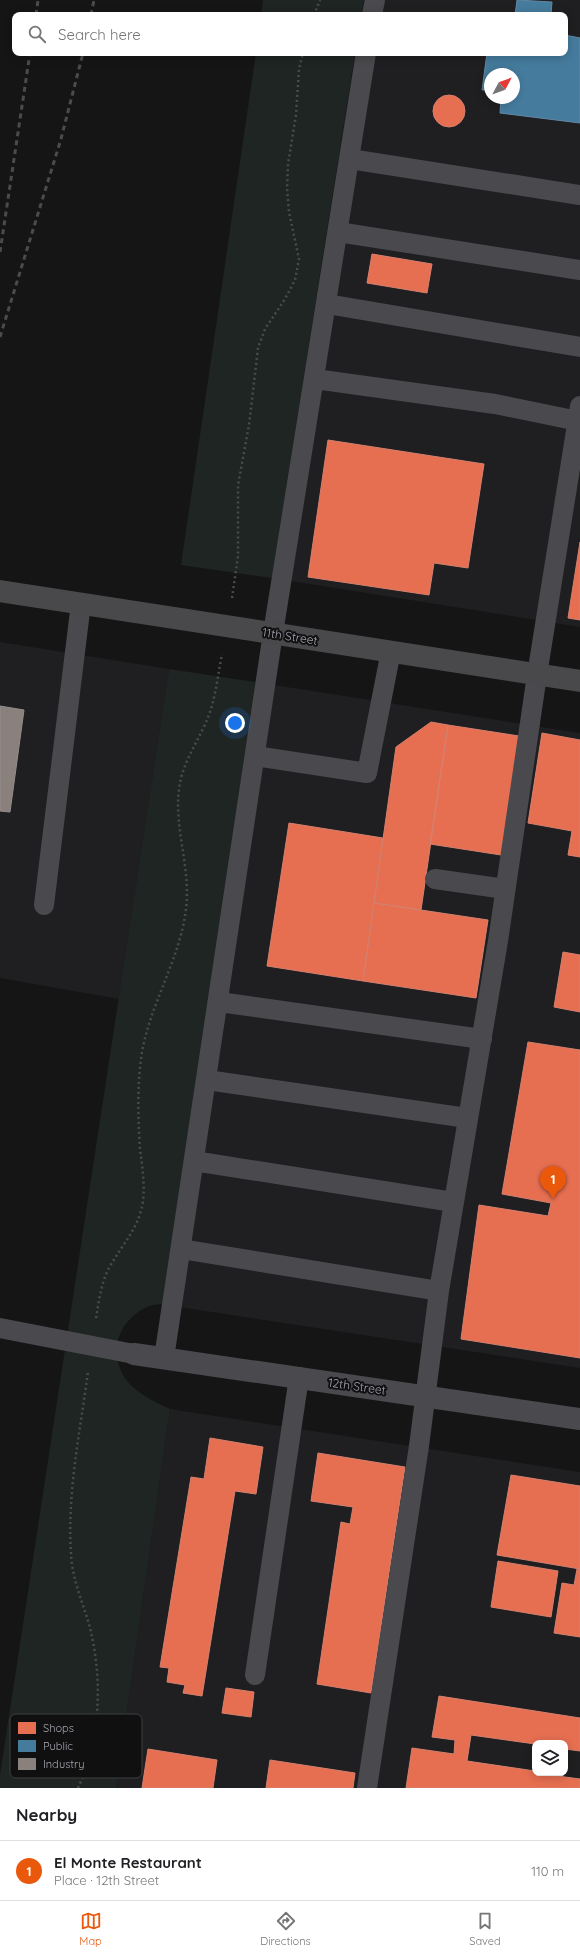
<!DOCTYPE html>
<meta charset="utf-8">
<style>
body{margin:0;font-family:Quicksand,sans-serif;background:#f6f6f6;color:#202124}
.controls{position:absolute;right:12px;bottom:12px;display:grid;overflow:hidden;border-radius:8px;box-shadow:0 2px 10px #0003}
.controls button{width:36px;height:36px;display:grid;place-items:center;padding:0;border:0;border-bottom:1px solid #e0e0e0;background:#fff;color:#202124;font:20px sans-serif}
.compass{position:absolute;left:484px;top:68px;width:36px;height:36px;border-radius:50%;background:#fff;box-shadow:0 2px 10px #0003;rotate:49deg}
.you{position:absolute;left:235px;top:723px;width:14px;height:14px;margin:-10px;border:3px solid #fff;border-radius:50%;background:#1a73e8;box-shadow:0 0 0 6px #1a73e833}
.badge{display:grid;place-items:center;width:26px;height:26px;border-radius:50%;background:#ea580c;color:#fff;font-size:13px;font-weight:700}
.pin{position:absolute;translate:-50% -33px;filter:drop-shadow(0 1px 2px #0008)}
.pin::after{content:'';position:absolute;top:21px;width:14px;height:12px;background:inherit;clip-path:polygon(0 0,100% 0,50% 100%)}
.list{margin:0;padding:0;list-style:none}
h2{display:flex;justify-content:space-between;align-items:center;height:52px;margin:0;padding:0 16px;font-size:17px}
h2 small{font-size:13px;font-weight:400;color:#757577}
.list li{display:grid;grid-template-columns:26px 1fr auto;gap:12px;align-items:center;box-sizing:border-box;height:60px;padding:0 16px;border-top:1px solid #e0e0e0}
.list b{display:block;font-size:15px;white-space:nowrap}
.list p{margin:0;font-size:13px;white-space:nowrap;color:#757577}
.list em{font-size:13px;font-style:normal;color:#757577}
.icon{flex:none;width:22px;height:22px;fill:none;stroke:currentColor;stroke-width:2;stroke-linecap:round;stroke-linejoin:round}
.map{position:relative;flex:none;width:580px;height:1788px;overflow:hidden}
.search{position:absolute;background:#fff;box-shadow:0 2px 10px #0003;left:12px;right:12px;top:12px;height:44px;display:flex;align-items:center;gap:10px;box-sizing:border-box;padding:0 14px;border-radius:8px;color:#757577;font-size:15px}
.sheet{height:112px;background:#fff}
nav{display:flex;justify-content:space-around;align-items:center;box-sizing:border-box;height:56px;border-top:1px solid #e0e0e0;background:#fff;font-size:11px;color:#757577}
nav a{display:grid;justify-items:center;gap:2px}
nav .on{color:#ea580c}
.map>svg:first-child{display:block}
.built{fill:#1f1f21;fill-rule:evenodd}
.green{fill:#1f2523}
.shops{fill:#e76f51;stroke:#d4806f}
.public{fill:#457b9d;stroke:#6388a4}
.industry{fill:#8a817c;stroke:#938c8d}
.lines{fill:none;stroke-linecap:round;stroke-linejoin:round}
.path{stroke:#4b4b4f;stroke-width:2.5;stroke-dasharray:2 3;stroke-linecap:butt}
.service{stroke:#4a4a4e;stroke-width:20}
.minor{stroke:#4a4a4e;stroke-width:22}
.secondary{stroke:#49494c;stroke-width:22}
.rail{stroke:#4b4b4f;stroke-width:3;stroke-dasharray:5 4;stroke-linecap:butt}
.labels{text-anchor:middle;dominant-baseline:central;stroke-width:4;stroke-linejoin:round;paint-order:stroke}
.street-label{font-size:12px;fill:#a8a7b5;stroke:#101011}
.key{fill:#101011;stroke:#3e3d42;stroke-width:1}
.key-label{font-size:11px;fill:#a8a7b5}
</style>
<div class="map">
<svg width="580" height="1788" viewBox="0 0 580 1788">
<rect width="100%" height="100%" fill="#151515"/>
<path class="built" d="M 364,0 L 580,0 L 580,627 L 272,578 L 355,53 L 565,53 L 565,15 L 361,15 ZM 490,74 L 514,74 L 514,98 L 490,98 Z
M 0,642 L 169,669 L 119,999 L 0,978 Z
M 255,682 L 580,733 L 580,1368 L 166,1305 Z
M 170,1409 L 580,1472 L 580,1788 L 116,1788 ZM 535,1743 L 565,1743 L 565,1773 L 535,1773 Z"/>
<path class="green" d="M 263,0 L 364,0 L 361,15 L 261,15 Z
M 256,53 L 355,53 L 272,578 L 181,565 Z
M 169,669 L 255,682 L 166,1305 C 160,1303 151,1305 145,1308 C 121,1320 109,1347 122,1373 C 131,1391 153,1401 170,1409 L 116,1788 L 0,1788 L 0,1775 Z"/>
<path class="shops" d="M433 111a16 16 0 1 1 32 0a16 16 0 1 1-32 0Z
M 372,254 L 432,264 L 427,293 L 367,283 Z
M 328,440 L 484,464 L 468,568 L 434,563 L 429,595 L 308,577 Z
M 580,542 L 580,620 L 568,618 Z
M 431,722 L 448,725 L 421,910 L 374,903 L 396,747 Z
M 448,725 L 519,736 L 501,855 L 430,844 Z
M 542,733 L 580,740 L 580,857 L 568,855 L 572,831 L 528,823 Z
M 289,823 L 383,838 L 363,981 L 267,966 Z
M 374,903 L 488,920 L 476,998 L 363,981 Z
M 563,952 L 580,955 L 580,1012 L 554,1007 Z
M 528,1042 L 580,1050 L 580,1358 L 461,1339 L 479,1205 L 548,1216 L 551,1203 L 502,1194 Z
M 210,1438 L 263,1447 L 256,1494 L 235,1491 L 202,1696 L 183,1693 L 185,1685 L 167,1682 L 169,1668 L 160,1667 L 191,1477 L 204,1479 Z
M 318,1453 L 405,1467 L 371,1693 L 317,1684 L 341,1522 L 350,1524 L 353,1507 L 311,1501 Z
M 511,1475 L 580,1486 L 580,1569 L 497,1555 Z
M 498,1561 L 558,1571 L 551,1617 L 491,1607 Z
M 577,1569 L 580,1569 L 580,1637 L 554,1633 L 562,1583 L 574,1585 Z
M 226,1688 L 254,1692 L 251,1717 L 222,1713 Z
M 439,1696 L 580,1718 L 580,1751 L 565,1749 L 565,1743 L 535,1743 L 535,1744 L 471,1735 L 467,1761 L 535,1771 L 535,1773 L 580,1779 L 580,1788 L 406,1788 L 412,1748 L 454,1754 L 455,1740 L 432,1737 Z
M 148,1749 L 217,1760 L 213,1788 L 142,1788 Z
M 270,1760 L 355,1773 L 353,1788 L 266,1788 Z"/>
<path class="public" d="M 517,0 L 552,2 L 551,15 L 515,15 Z
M 565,35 L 580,38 L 580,123 L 500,113 L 501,98 L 514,98 L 514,74 L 490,74 L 490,90 L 482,90 L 487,53 L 565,53 Z"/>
<path class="industry" d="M 0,706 L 24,710 L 10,812 L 0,811 Z"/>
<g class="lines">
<path class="path" d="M 314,15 L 320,0
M 232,598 L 238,556 L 238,485 L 249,425 L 258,348 L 265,329 L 285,299 L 295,280 L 299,259 L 289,212 L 287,188 L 288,164 L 296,115 L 299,69 L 303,53
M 96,1318 C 99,1301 101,1283 109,1268 C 122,1244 139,1229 143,1201 C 145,1183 142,1166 140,1149 C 138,1117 137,1083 142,1052 C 151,1002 180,959 186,909 C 191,868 174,829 179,789 C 182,762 200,739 209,715 C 216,695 218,674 222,654
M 78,1788 C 101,1738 103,1677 89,1624 C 82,1601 72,1578 71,1554 C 67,1493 80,1432 88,1372"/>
<path class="service" d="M 372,15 L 375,0
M 350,159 L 580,195
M 338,232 L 580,270
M 327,304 L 580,347
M 315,379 L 495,404 L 578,421
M 255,756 L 367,773 L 391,651
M 435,879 L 505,889
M 44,905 L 81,603
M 219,1002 L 482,1039
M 207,1080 L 467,1118
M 194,1161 L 453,1202
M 181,1249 L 439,1291
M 0,1328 L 134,1354
M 164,1358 L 273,633 L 366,53
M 255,1675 L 299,1377
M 367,1788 L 419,1446 L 439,1291 L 498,941 L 537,675 L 580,406"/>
<path class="minor" d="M 134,1354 L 580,1419"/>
<path class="secondary" d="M 0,591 L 580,681"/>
<path class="rail" d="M 36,15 L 38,0
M 91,15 L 94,0
M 0,252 L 30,53
M 0,337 L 61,139 L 83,53"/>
</g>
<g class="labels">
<g class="street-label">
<text transform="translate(290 636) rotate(9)">11th Street</text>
<text transform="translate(357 1386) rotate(8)">12th Street</text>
</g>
</g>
<rect x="10" y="1714" width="132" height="64" rx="6" class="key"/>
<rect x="18" y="1722" width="18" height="12" fill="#e76f51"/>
<rect x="18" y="1740" width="18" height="12" fill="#457b9d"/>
<rect x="18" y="1758" width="18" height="12" fill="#8a817c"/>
<g class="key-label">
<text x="43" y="1732">Shops</text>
<text x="43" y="1750">Public</text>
<text x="43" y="1768">Industry</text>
</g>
</svg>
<div class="controls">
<button><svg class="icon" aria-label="layers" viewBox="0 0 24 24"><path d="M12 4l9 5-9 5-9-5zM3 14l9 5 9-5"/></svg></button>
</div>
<svg class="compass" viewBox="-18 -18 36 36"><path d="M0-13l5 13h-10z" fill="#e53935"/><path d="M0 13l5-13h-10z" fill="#757577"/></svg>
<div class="you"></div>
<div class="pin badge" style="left:553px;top:1199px">1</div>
<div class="search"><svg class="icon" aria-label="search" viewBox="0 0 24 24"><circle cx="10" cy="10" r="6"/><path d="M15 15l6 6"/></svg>Search here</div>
</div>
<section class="sheet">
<h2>Nearby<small></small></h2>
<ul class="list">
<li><span class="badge">1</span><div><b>El Monte Restaurant</b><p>Place · 12th Street</p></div><em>110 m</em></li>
</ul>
</section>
<nav>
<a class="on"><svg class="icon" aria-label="map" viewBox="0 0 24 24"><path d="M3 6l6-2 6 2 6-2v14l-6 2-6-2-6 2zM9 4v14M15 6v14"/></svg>Map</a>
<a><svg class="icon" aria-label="directions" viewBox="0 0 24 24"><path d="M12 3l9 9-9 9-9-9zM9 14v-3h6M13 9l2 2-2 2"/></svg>Directions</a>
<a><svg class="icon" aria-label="saved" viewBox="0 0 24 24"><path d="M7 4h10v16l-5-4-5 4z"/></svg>Saved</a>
</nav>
